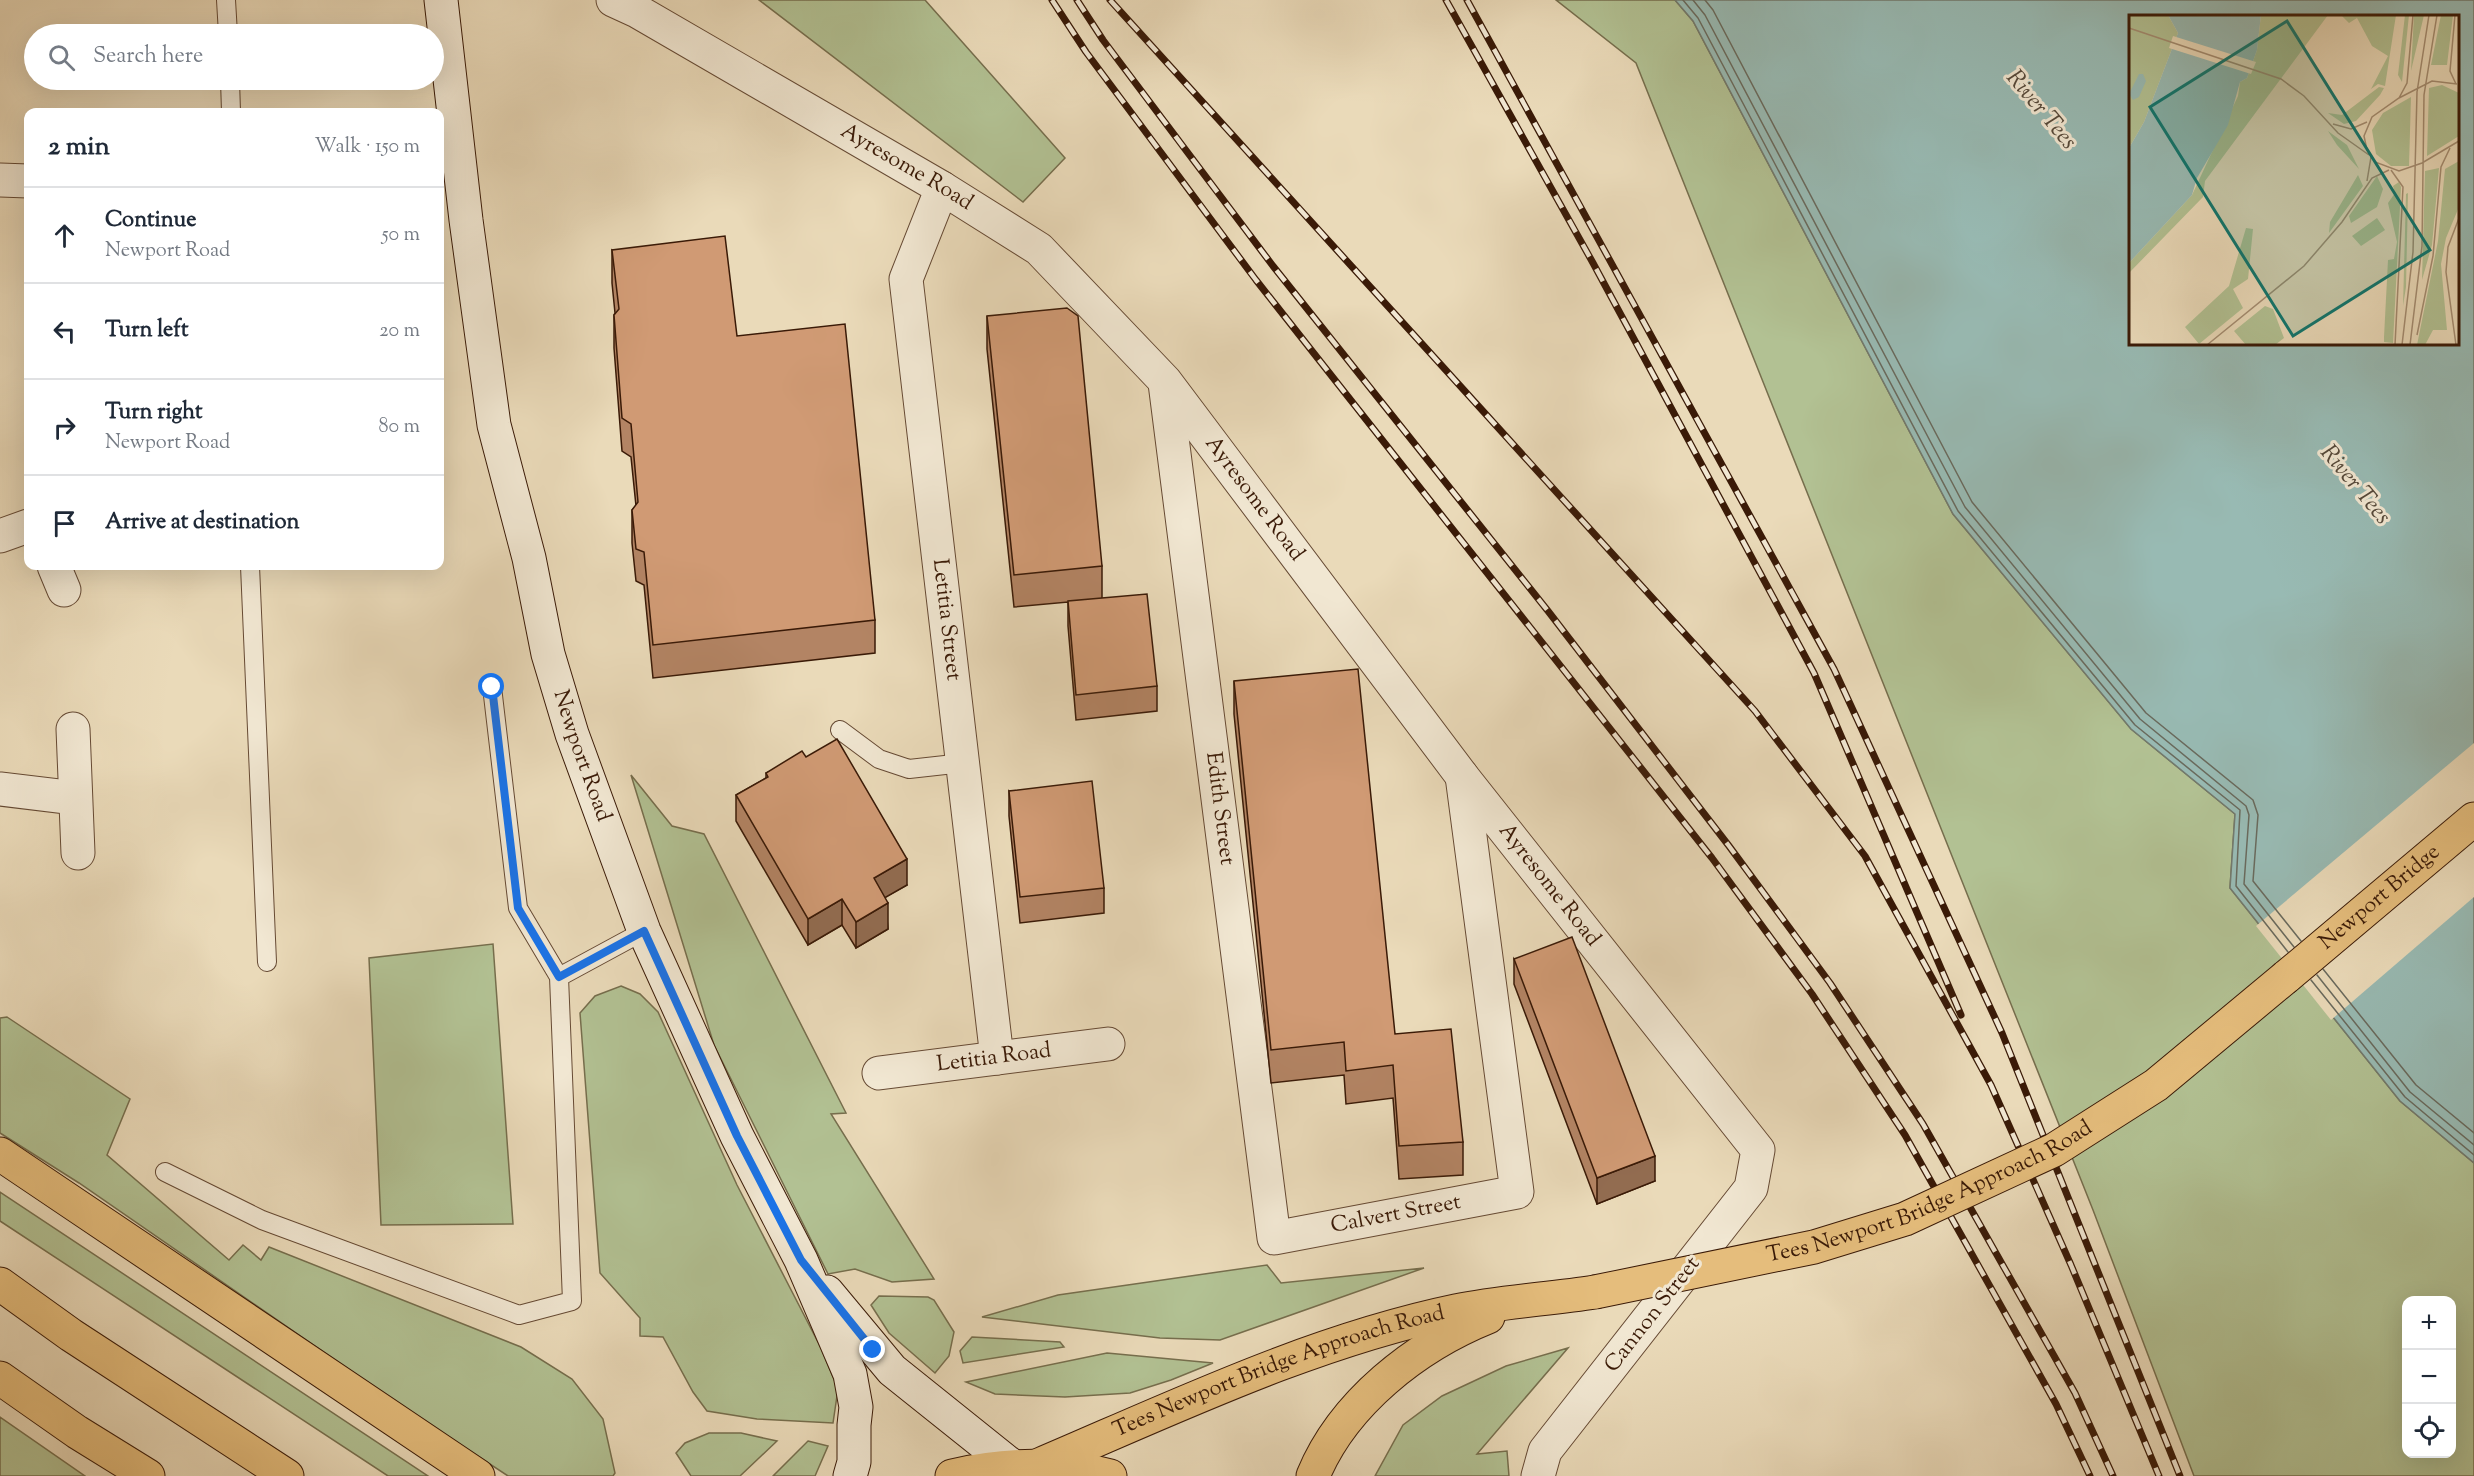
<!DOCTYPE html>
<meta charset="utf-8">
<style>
body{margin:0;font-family:"Sorts Mill Goudy",serif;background:#f2f2f3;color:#1f2937}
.controls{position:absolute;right:18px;bottom:18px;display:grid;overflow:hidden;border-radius:12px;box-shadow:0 6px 24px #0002}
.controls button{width:54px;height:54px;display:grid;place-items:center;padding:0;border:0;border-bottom:2px solid #e0e1e3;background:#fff;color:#1f2937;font:30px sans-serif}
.stop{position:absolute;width:18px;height:18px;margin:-14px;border:4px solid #1a73e8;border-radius:50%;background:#fff}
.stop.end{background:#1a73e8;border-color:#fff;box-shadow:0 2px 6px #0008}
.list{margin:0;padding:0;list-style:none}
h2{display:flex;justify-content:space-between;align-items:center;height:78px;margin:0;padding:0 24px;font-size:26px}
h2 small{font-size:20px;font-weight:400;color:#747a83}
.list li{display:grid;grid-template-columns:39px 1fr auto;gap:18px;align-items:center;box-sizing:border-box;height:96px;padding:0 24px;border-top:2px solid #e0e1e3}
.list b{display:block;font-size:22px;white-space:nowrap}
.list p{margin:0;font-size:20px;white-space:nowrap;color:#747a83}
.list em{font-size:20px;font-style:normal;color:#747a83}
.icon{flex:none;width:33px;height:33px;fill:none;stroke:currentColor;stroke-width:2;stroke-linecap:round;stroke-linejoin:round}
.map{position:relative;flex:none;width:2474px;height:1476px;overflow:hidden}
.search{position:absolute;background:#fff;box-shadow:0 6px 24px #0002;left:24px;top:24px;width:420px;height:66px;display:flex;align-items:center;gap:15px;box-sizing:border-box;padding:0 21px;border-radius:33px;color:#747a83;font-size:22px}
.panel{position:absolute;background:#fff;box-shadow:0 6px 24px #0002;left:24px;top:108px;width:420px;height:462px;border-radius:12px}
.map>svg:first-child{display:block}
.green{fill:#b2c193;stroke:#766e4d;stroke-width:1.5;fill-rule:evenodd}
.water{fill:#98bab3;stroke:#727a6e;stroke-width:1.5;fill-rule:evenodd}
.pier{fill:#eadab9}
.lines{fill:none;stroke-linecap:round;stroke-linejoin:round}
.shore{stroke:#696a5d;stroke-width:1.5}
.service-casing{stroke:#664a34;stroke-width:20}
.minor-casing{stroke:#664a34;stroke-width:35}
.secondary-casing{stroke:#3a1a07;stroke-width:35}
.primary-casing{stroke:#3a1a07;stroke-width:35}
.trunk-casing{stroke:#3a1a07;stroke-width:35}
.service{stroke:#f1e7d2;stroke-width:18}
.minor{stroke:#f1e7d2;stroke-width:33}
.secondary{stroke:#f1e7d2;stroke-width:33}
.primary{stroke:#e5bd7c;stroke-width:33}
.trunk{stroke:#e5bd7c;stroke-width:33}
.rail-casing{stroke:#3a1a07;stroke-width:7}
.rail{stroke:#f1e7d2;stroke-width:4.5;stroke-dasharray:14;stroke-linecap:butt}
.primary-bridge-casing{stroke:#3a1a07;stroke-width:35;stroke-linecap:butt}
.primary-bridge{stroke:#e5bd7c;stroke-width:33}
.wall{fill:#b38464;stroke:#3a1a07;stroke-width:1.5}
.shaded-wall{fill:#926c51;stroke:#3a1a07;stroke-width:1.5}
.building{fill:#d09a74;stroke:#3a1a07;stroke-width:1.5}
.route{stroke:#1a73e8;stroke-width:8}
.labels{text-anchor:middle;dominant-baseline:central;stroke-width:6;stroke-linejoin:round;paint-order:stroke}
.street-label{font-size:22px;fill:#3a1a07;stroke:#f1e7d2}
.water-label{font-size:24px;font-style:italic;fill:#564a3b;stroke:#f1e7d2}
.inset-road{fill:none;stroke:#a48d72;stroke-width:1.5}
.view{fill:#0f766e;fill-opacity:0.15;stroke:#0f766e;stroke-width:3}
.inset-edge{fill:none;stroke:#3a1a07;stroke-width:3}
</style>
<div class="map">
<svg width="2474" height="1476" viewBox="0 0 2474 1476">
<rect width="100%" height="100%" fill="#eadab9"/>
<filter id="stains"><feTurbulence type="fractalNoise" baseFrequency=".00333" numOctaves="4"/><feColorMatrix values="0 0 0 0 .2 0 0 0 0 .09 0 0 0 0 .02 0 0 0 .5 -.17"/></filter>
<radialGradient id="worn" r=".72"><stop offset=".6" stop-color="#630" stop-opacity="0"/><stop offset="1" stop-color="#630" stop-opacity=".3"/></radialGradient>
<path class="green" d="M 759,0 L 925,0 L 1065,158 L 1023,202 Z
M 1556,0 L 1675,0 L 1693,21 L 1953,514 L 2131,729 L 2235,814 L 2230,888 L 2400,1101 L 2474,1163 L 2474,1476 L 2194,1476 L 2093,1210 L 1636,63 ZM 2406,1300 L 2452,1300 L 2452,1454 L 2406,1454 Z
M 631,775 L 672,826 L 704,834 L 846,1113 L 831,1114 L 934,1279 L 892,1282 L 855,1269 L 828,1274 L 714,1045 Z
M 493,944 L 513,1224 L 381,1225 L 369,958 Z
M 621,986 L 640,994 L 658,1012 L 737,1185 L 821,1348 L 838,1389 L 833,1423 L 757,1419 L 707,1411 L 693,1392 L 663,1337 L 640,1336 L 640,1318 L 600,1273 L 580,1013 L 595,996 Z
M 7,1017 L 130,1099 L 107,1155 L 229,1260 L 243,1245 L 261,1260 L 269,1247 L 521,1347 L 572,1379 L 603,1419 L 615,1473 L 613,1476 L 508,1476 L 409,1411 L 79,1183 L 0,1133 L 0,1018 Z
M 0,1192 L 428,1476 L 388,1476 L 0,1221 Z
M 1267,1265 L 1281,1283 L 1424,1268 L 1220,1340 L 1160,1338 L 982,1317 L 1058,1295 Z
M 879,1296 L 928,1297 L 934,1300 L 954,1332 L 949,1356 L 935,1373 L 889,1333 L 871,1305 Z
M 972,1337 L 1060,1342 L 1064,1347 L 963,1363 L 960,1351 Z
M 1568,1348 L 1477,1454 L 1507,1451 L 1509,1476 L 1375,1476 L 1403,1425 L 1442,1396 L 1506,1366 Z
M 1107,1353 L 1213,1363 L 1171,1380 L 1130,1393 L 1065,1397 L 995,1394 L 966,1382 Z
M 0,1417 L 85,1476 L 0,1476 Z
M 709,1433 L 741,1433 L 777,1441 L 740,1476 L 691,1476 L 676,1453 L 685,1443 Z
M 808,1441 L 828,1446 L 815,1476 L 773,1476 Z"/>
<path class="water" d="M 1675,0 L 2474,0 L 2474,1163 L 2400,1101 L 2230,888 L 2235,814 L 2131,729 L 1953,514 L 1693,21 ZM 2130,16 L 2458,16 L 2458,344 L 2130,344 Z"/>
<path class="pier" d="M 2474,743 L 2474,897 L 2331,1020 L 2256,926 Z"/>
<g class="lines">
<path class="shore" d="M 1683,0 L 1698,18 L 1958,511 L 2135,725 L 2240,810 L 2236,886 L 2288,952
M 1693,0 L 1705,15 L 1965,507 L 2140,719 L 2246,806 L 2249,815 L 2244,884 L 2294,947
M 1705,0 L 1713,10 L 1972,502 L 2146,713 L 2253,800 L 2258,815 L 2253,881 L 2301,941
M 2323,969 L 2416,1085 L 2474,1133
M 2317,975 L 2410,1092 L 2474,1145
M 2311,980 L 2405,1097 L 2474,1155"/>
<g class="service-casing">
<path id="service" d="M 226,0 L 228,34
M 230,80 L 231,112
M 250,566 L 267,962
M 840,730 L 879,759 L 909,769 L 963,763
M 559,977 L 644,931
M 165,1172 L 262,1220 L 519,1315 L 572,1301 L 559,977 L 518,908 L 492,687"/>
</g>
<g class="minor-casing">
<g id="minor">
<path id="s1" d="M 613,0 L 637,11 L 942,188 L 1039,249 L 1165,381 L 1462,776 L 1758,1150 L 1751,1188 L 1545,1451 L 1538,1476"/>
<path d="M 0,180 L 28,181"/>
<path id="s2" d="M 942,188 L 906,279 L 997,1058"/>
<path id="s3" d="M 1165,383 L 1274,1238 L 1517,1192 L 1462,776"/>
<path d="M 0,536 L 28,526"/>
<path d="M 54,566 L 64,590"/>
<path d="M 73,729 L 78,853"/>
<path d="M 0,789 L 75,798"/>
<path id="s4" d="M 879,1073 L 1108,1044"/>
</g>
</g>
<g class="secondary-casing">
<g id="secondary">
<path id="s5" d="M 441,0 L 466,220 L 494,425 L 529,558 L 548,654 L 572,734 L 644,931 L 737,1136 L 801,1260 L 850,1374 L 856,1407 L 854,1425 L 854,1462 L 850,1476"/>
<path d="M 827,1292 L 892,1370 L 1012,1466"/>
</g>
</g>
<g class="primary-casing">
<g id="primary">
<path id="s6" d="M 2286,977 L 2474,819"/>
<path id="s7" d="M 1039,1465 C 1173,1408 1312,1341 1456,1311 C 1500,1302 1550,1299 1595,1292"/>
<path d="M 952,1476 C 1004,1464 1057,1462 1110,1476"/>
<path d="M 1313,1476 C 1343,1403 1416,1346 1488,1317"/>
</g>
</g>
<g class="trunk-casing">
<path id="trunk" d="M 0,1154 L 478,1476
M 0,1284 L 71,1335 L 287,1476
M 0,1378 L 77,1432 L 148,1476"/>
</g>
<use href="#service" class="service"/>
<use href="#minor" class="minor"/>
<use href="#secondary" class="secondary"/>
<use href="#primary" class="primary"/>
<use href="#trunk" class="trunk"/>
<g class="rail-casing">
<path id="rail" d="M 1052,0 L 1086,52 L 1256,280 L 1712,858 L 1812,994 L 1905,1135 L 2056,1404 L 2090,1476
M 1077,0 L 1103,40 L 1273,266 L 1548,611 L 1729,846 L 1830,983 L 1923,1124 L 2075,1393 L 2113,1476
M 1110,0 L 1755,711 L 1865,856 L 1991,1085 L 2071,1265 L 2159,1476
M 1446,0 L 1593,263 L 1814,673 L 1961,1015
M 1467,0 L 1834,669 L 2002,1033 L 2180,1476"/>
</g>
<use href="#rail" class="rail"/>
<g class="primary-bridge-casing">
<g id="primary-bridge">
<path id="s8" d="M 1595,1292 L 1814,1247 L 1905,1219 L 2054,1150 L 2156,1085 L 2286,977"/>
</g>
</g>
<use href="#primary-bridge" class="primary-bridge"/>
</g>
<path class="wall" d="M 612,250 L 737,336 L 875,620 L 875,653 L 653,678 L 644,585 L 636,581 L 632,543 L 632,510 L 636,506 L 631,457 L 622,451 L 614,348 L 614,315 L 615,313 L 612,283 Z
M 987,316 L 1102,566 L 1102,598 L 1157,686 L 1157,711 L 1076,720 L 1068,626 L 1068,602 L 1014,607 L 987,349 Z
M 1234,681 L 1395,1034 L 1463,1142 L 1463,1175 L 1399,1179 L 1393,1098 L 1346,1104 L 1344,1075 L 1271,1083 L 1234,714 Z
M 806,757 L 907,885 L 885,897 L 888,929 L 856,948 L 842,925 L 808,945 L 736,821 L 736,795 L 766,778 L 766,773 Z
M 1009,791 L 1104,888 L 1104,913 L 1020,923 L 1009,816 Z
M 1514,959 L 1655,1181 L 1597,1204 L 1514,984 Z"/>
<path class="shaded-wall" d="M 907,859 L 907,885 L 874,904 L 874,878 Z
M 842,899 L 842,925 L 808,945 L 808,919 Z
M 888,903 L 888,929 L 856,948 L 856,922 Z
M 1655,1156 L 1655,1181 L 1597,1204 L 1597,1178 Z"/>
<path class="building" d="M 725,236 L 737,336 L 845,324 L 875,620 L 653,645 L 644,552 L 636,549 L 632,510 L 638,502 L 631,424 L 622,418 L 614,315 L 619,309 L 612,250 Z
M 1067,308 L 1078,316 L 1102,566 L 1014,575 L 987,316 Z
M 1147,594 L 1157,686 L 1076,695 L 1068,601 Z
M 1358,669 L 1395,1034 L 1451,1029 L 1463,1142 L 1399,1146 L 1393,1065 L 1346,1071 L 1344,1042 L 1271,1050 L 1234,681 Z
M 837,739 L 907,859 L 874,878 L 888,903 L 856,922 L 842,899 L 808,919 L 736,795 L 768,777 L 766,773 L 802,751 L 806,757 Z
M 1092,781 L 1104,888 L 1020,897 L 1009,791 Z
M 1572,937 L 1655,1156 L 1597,1178 L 1514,959 Z"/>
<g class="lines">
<path class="route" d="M 492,687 L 518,908 L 559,977 L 644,931 L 737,1136 L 801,1260 L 873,1350"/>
</g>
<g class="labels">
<g class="street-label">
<text stroke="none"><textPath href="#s1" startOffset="338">Ayresome Road</textPath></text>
<text stroke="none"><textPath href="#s1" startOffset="824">Ayresome Road</textPath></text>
<text stroke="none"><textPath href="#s2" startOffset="441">Letitia Street</textPath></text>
<text stroke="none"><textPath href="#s5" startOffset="771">Newport Road</textPath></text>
<text stroke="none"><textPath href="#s3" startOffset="429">Edith Street</textPath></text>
<text stroke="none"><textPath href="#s1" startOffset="1310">Ayresome Road</textPath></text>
<text stroke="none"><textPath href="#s6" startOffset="123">Newport Bridge</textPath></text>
<text stroke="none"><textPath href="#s4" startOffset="116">Letitia Road</textPath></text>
<text stroke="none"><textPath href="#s8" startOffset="351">Tees Newport Bridge Approach Road</textPath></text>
<text stroke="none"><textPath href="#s3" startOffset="986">Calvert Street</textPath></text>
<text transform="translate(1653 1315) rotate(-52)">Cannon Street</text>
<text stroke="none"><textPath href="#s7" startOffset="258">Tees Newport Bridge Approach Road</textPath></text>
</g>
<g class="water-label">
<text transform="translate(2041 110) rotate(50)">River Tees</text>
<text transform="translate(2355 485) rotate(50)">River Tees</text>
</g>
</g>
<g transform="translate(2129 15)">
<rect width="330" height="330" fill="#eadab9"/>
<path d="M 0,0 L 39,0 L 49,18 L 15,107 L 0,133 ZM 132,0 L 199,0 L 76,166 L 74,182 L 0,258 L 0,248 L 63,180 L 109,81 L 111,67 L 118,63 L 128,35 ZM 267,0 L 256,71 L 249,69 L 242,74 L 259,41 L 243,31 L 228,3 L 220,8 L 213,1 ZM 276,0 L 280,0 L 273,67 L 269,60 ZM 285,0 L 295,0 L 282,56 ZM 312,0 L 324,0 L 318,50 L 302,50 ZM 313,70 L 330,78 L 330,121 L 298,141 L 300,73 ZM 250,72 L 255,73 L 251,80 L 227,106 L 215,109 L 199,98 L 213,100 ZM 282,82 L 280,151 L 262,151 L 247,139 L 243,115 L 254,98 ZM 199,116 L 218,130 L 230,154 L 208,130 ZM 330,146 L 330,192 L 317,223 L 312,249 L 318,315 L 304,315 L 296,330 L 288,330 L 309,226 L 316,154 ZM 310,153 L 303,230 L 293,265 L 296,156 ZM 229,160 L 234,171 L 200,218 L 201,207 ZM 248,161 L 254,174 L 248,192 L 222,208 L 220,201 ZM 270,167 L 272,172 L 264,328 L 255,327 L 255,322 L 259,245 L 265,244 L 268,227 L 259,188 L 266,178 L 264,171 ZM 279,178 L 277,272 L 274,291 L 277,179 ZM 248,203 L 256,215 L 232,231 L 223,221 ZM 117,213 L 124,214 L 119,264 L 104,274 L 114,293 L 70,329 L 56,312 L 100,271 ZM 136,291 L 144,294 L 155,323 L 146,330 L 117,330 L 105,316 Z" fill="#b2c193"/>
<path d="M 39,0 L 132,0 L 128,35 L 118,63 L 111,67 L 99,110 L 68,163 L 63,180 L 0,248 L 0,133 L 15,107 L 49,18 ZM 10,59 L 14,59 L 17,66 L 10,82 L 4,85 L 0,79 Z" fill="#98bab3"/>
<path d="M 44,21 L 127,47 L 122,59 L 40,33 Z" fill="#eadab9"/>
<path class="inset-road" d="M 326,0 L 321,56 L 327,69M 0,13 L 152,64 L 175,81 L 209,118 L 240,140M 328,69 L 303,66 L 270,83 L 243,102 L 235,121 L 238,135 L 246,147 L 270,156 L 293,148 L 330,126M 270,83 L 278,68 L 284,0M 204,109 L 222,114 L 238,107M 262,155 L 274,172 L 266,330M 238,166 L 242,142M 288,320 L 304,241 L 312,152 L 321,133M 78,330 L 175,251 L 213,207 L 243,163 L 260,155M 273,330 L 284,237 L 288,77 L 300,0M 281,330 L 293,231 L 295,80 L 308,0M 327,330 L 317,257 L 319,232 L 330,203"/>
<path class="view" d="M 158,6 L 301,235 L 164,321 L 21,92 Z"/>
<rect width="330" height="330" class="inset-edge"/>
</g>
<rect width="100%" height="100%" filter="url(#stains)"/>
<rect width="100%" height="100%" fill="url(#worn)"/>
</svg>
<div class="controls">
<button>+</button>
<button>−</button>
<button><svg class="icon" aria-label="locate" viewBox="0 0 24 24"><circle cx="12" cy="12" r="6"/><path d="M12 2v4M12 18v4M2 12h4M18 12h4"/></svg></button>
</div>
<div class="stop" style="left:492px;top:687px"></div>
<div class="stop end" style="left:873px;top:1350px"></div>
<div class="search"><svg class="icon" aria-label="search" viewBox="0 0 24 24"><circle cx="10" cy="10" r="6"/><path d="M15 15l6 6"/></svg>Search here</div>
<section class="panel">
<h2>2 min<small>Walk · 150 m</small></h2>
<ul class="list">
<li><svg class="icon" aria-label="ahead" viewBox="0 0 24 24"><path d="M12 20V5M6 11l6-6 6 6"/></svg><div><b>Continue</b><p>Newport Road</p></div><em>50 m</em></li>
<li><svg class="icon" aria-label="left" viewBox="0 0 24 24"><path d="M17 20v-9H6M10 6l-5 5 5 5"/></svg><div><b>Turn left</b></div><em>20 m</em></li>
<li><svg class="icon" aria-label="right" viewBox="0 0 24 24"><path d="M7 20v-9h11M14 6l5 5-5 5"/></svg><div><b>Turn right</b><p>Newport Road</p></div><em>80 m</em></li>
<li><svg class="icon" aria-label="arrive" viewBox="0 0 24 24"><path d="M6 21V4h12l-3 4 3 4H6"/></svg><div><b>Arrive at destination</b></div></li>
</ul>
</section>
</div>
